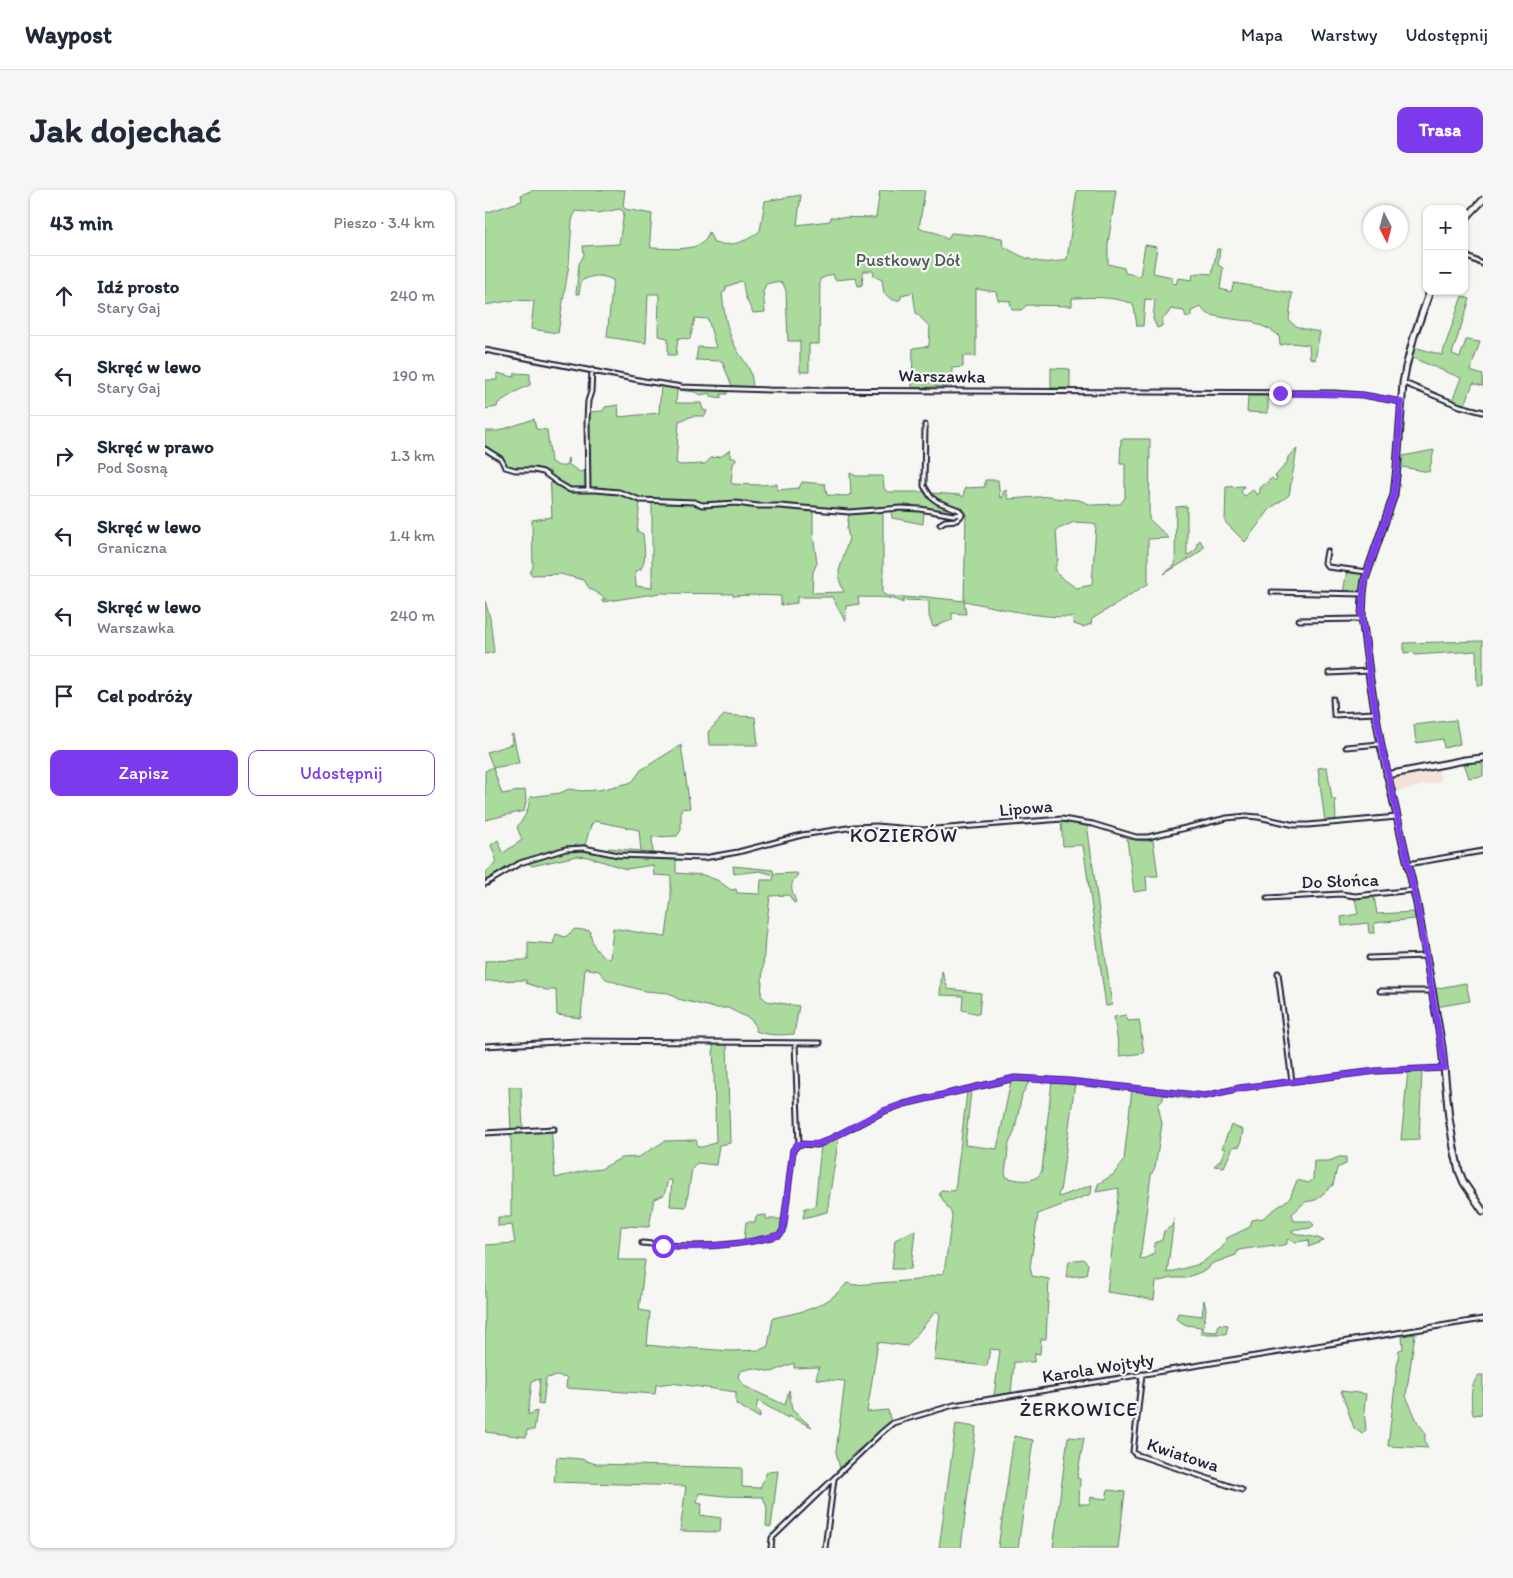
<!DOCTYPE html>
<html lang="pl">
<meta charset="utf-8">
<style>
body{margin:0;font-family:Itim,sans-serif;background:#f6f6f7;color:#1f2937}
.controls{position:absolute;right:15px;top:15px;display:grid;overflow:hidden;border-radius:10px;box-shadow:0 1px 4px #0004}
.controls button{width:45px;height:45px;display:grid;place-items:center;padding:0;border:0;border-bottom:1px solid #e0e1e3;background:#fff;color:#1f2937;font:25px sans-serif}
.compass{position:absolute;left:878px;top:15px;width:45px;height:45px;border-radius:50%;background:#fff;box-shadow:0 1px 4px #0004;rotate:174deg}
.stop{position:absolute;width:15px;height:15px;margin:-11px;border:4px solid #7c3aed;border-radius:50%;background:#fff}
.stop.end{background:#7c3aed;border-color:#fff;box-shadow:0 1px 5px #0008}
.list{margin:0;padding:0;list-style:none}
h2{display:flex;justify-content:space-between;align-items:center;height:65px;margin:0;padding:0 20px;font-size:21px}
h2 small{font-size:16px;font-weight:400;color:#747a83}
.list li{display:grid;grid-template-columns:32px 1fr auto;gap:15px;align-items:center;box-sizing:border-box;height:80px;padding:0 20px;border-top:1px solid #e0e1e3}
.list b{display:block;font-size:19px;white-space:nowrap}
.list p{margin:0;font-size:16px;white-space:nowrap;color:#747a83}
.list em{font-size:16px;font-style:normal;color:#747a83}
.actions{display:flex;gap:10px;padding:15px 20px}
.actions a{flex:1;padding:11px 0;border:1px solid #7c3aed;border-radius:10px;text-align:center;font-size:18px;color:#7c3aed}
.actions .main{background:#7c3aed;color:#fff}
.icon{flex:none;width:28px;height:28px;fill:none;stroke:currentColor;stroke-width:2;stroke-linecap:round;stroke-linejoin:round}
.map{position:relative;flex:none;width:998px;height:1358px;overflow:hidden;border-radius:10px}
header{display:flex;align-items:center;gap:30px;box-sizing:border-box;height:70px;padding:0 25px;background:#fff;border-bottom:1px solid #e0e1e3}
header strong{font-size:24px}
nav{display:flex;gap:28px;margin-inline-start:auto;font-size:18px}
.intro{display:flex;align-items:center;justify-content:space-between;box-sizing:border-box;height:120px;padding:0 30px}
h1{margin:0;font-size:35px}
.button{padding:12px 22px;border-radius:10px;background:#7c3aed;color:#fff;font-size:18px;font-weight:700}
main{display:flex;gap:30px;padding:0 30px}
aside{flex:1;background:#fff;border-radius:10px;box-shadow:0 1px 4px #0004}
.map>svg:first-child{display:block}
.built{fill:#f3e2da}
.green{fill:#aadb9c;stroke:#667e6c;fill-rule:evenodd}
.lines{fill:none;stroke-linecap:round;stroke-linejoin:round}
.street-casing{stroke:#22223b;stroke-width:7}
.secondary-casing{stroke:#22223b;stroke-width:9}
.street{stroke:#f6f6f2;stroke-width:3}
.secondary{stroke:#f6f6f2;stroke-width:5}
.route{stroke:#7c3aed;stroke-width:6}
.labels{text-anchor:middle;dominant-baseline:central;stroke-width:4.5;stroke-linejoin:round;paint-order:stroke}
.park-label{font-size:18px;fill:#4b5a58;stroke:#f6f6f2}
.street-label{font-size:18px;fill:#22223b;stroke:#f6f6f2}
.quarter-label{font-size:20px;letter-spacing:1px;fill:#22223b;stroke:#f6f6f2}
</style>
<header>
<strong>Waypost</strong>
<nav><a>Mapa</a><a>Warstwy</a><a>Udostępnij</a></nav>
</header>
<div class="intro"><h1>Jak dojechać</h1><a class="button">Trasa</a></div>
<main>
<aside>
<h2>43 min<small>Pieszo · 3.4 km</small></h2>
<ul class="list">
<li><svg class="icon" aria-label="ahead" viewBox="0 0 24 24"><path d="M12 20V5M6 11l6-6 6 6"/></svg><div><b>Idź prosto</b><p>Stary Gaj</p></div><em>240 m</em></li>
<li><svg class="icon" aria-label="left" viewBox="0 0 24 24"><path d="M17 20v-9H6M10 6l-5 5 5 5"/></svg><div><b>Skręć w lewo</b><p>Stary Gaj</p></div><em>190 m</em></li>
<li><svg class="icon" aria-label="right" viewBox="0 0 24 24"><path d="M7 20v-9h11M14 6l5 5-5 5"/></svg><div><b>Skręć w prawo</b><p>Pod Sosną</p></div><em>1.3 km</em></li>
<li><svg class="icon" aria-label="left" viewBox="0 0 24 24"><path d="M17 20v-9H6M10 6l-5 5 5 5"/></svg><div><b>Skręć w lewo</b><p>Graniczna</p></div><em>1.4 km</em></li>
<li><svg class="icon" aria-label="left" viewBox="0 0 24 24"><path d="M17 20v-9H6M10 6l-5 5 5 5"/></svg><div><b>Skręć w lewo</b><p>Warszawka</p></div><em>240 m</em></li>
<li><svg class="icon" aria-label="arrive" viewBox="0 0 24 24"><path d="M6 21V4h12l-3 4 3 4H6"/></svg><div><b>Cel podróży</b></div></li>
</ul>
<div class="actions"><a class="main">Zapisz</a><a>Udostępnij</a></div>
</aside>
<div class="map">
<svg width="998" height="1358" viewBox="0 0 998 1358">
<rect width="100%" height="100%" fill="#f6f6f2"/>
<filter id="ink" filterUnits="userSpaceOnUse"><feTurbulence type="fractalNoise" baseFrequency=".02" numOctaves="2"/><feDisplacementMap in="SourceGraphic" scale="10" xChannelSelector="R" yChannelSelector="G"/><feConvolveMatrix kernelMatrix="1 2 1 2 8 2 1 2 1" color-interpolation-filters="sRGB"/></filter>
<g filter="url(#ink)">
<path class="built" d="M 953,578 L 956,591 L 910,602 L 907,587 Z"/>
<path class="green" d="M 48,0 L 140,0 L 138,16 L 140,19 L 167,24 L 165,48 L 166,58 C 183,58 220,64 224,42 L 229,53 C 247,57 261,52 275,41 L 280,11 L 316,5 L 312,35 L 345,31 L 346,27 L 391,28 L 395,0 L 440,0 L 434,38 C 446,44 450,39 461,49 L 464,48 L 466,43 L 517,48 L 518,56 C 533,65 549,74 567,72 C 572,72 577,70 582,69 L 592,0 L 631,0 L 623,54 L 623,74 L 639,78 L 640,83 L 655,86 L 660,55 L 672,57 L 668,83 L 687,87 L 687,93 L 691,94 L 693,88 L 707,90 L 708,84 L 715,83 L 727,84 L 732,59 L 735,59 L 733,75 L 738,78 L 735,99 L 746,102 L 749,93 L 807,103 L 804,130 C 810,139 825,140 835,142 L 830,170 L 825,168 L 824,155 L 806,153 L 795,155 L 794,146 C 791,142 776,135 771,134 L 768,131 C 759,131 728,127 721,123 C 719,122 718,119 716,117 L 706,121 L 706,126 L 701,127 L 699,121 L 686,119 L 682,125 L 677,129 L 677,136 L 672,138 L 668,129 L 670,110 L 660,109 L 658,136 L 652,136 L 649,117 L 646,113 C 628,107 610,107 591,108 L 587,108 L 587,116 L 542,115 L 536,120 L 527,120 L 525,111 L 513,110 L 511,102 L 491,99 L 491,166 L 478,166 L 478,177 L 467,178 L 467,196 L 427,198 L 428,158 L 444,156 L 445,137 L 431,123 L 428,102 L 417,105 L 415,110 L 407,110 L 399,103 L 397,90 L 389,86 L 388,81 L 378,81 L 377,95 L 373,96 L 371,88 L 350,90 L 348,84 L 335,89 L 334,154 L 324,154 L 324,182 L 315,182 L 315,151 L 303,151 L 301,101 L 298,93 L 289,92 L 281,94 L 278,101 L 280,122 L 268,123 L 260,106 L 258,93 L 256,91 L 241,97 L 241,101 L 237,103 C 239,122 241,137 249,154 C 258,173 266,173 268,197 L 247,196 L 237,171 L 211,170 L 213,157 L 231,158 L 223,129 L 210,128 L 205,149 L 193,148 L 191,165 L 183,165 L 183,148 L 173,146 L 174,104 L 163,104 L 161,153 L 122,147 L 128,90 C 115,84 108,85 96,91 L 94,104 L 91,104 L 94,74 L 99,65 L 98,56 L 134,54 L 139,22 L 135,19 L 113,23 L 90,21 L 87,31 L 84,74 L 73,143 L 46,139 L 49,111 L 30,110 L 0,115 L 0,23 L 37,11 L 36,5 Z
M 977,106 L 985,109 L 967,164 L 975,167 L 981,150 L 995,152 L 985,181 L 998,185 L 998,196 L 988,193 L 980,215 L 967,211 L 976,188 L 925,167 L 929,157 L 957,165 Z
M 566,178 L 585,179 L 585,198 L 566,198 Z
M 12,183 L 29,187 L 30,183 L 45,184 L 45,195 L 32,201 L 13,213 L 12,217 L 0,219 L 0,190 L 12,190 Z
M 153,191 L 193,197 L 242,201 L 242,204 L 236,204 L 236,208 L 226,206 L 225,203 L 215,205 L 210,202 L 192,200 L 191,213 L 216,213 L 218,220 L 222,221 L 220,226 L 208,226 L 194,231 L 191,273 L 195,275 L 220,274 L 226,268 L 237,266 L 245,260 L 245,268 L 251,268 L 251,270 L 248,274 L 246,291 L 247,294 L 275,295 L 292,294 L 292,300 L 314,298 L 317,292 L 340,294 L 342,305 L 363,306 L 365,304 L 366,305 L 365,283 L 371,286 L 398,286 L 399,299 L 403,302 L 437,302 L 439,300 L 438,276 L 441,293 L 447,303 L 475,305 L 478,307 L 480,298 L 500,297 L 500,290 L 513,290 L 515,308 L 518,307 L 518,302 L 521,300 L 523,308 L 525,309 L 566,306 L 569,308 L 594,310 L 607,315 L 635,314 L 640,308 L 640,274 L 635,274 L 636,249 L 665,249 L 664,329 L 684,348 L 663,349 L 663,394 C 643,405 626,418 607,429 L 606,434 L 598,437 L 589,434 L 588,427 C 552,428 515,418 479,411 L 481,424 L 467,423 L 467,430 L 448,437 L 444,426 L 444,411 L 418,410 L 418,413 C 407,405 387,408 373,407 L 374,414 L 361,416 L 360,431 L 347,407 L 312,407 L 312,413 L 296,415 L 296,406 L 267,405 L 248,406 L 248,404 L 175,403 L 117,412 L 117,410 L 121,409 L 104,398 L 99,390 L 75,384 L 47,385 L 45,383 L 48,377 L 47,330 L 67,327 L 65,281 L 22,277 C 17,267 11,261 0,258 L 0,241 L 13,241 L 49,229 L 51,239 L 62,240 L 66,272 L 74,276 L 81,276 L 83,268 L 84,275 L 95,282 L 99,281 L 100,275 L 103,274 L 103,222 L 118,221 L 120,217 L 133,215 L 134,227 L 174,223 L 176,196 ZM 155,311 L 167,311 L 167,398 L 151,396 L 150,381 L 156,379 C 162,369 159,355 158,344 L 152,341 ZM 439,320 L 481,324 L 479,411 L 433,406 L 432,408 L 404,406 L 398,404 L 398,321 L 406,321 L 407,328 L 438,334 ZM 328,321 L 364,322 L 362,339 L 364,348 L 354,381 L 355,392 L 359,402 L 327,403 L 328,382 L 332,373 L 328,344 ZM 589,332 L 607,333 L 611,335 L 607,395 L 591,398 L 573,385 L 570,378 L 573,370 L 571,340 Z
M 763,206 L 783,206 L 783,223 L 762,222 Z
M 812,259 L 804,305 L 785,319 L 760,352 L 740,332 L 741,297 L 759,296 L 756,302 L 760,306 L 768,300 L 772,305 L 775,302 L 775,298 L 787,288 L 790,291 L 792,288 L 790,286 L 802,273 L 803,267 Z
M 949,260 L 944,282 L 917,277 L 918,266 Z
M 702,316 L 702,366 L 712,359 L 712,353 L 715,350 L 719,357 L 712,364 L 679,384 L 690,375 L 691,317 Z
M 862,380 L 879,382 L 875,403 L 858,403 Z
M 0,411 L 5,428 L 9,462 L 0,464 Z
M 998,451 L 998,495 L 992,495 L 991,461 L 930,465 L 929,462 L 919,463 L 919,453 Z
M 239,525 L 270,527 L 273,555 L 224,555 L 223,542 Z
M 971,530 L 975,554 L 959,558 L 958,549 L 931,553 L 929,535 Z
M 28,544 L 34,573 L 8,578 L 17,604 L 40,600 L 41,612 L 39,621 L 0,630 L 0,581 L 8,577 L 2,562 L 27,554 L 26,545 Z
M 196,555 L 205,618 L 196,619 L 196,640 L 192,646 L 167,647 L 168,664 L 134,663 L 122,660 L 124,658 L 156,661 L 154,640 L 110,631 L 106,635 L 100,655 C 63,655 31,674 0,692 L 0,683 L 12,672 L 6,655 L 13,650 L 18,663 L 37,650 L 32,637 C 40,627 44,620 45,607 L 75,603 L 84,599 L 97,601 L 114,600 L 144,593 L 148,591 L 156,580 Z
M 998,571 L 998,586 L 984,588 L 979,573 Z
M 842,577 L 847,609 L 850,609 L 851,632 L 840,632 L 833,578 Z
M 576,631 L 602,634 L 627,815 L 621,816 L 598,655 L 578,656 Z
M 642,649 L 660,651 L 668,650 L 673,686 L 661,686 L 662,700 L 649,702 Z
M 91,659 C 125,665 157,670 191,669 L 191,683 L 218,685 L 232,690 L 246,700 L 251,699 L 252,703 L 275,704 L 276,690 L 288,690 L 289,685 L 275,681 L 249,684 L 248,676 L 288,680 L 289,684 L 312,683 L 313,685 C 303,694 307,701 311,712 L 309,713 L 304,705 L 285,706 L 280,748 L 276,806 L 282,811 L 314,816 L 309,844 C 296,845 284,846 271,841 L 269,833 L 265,829 L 243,818 L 230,818 L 193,809 L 184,803 L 160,801 L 138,795 L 121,789 L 114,781 L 100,778 L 96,828 L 72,825 L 71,800 L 61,800 L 41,793 L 41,790 L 0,791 L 0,771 L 43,770 L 43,752 L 68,754 L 71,744 L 80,747 L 90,739 L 105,741 C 107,755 111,764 125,769 L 128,738 L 179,747 L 181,746 L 186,709 L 186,686 L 169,685 L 168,675 L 141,679 L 103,667 L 92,666 L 47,676 L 41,672 L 74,662 Z
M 889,706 L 892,724 L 929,722 L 930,729 L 889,733 L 890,743 L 884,743 L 883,733 L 857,736 L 856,727 L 873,724 L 870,708 Z
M 457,781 L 463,799 L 496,803 L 494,824 L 477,820 L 478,806 L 455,805 Z
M 981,793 L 985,811 L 951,817 L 948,799 Z
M 641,825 L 643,831 L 654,830 L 659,863 L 635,866 L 629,827 Z
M 228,854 L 242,854 L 245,953 L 234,955 L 231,975 L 212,973 L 207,979 L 201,1017 L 185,1016 L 187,990 L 183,990 L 179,1005 L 169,1009 L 164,1037 L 136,1036 L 133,1070 L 160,1070 L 154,1120 L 165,1122 L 162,1155 L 199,1159 L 206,1158 L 245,1161 L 275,1160 L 283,1156 L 288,1128 C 320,1121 341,1118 362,1093 L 369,1095 L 432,1090 L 459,1083 L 467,1028 L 466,1022 L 454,1004 L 456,1000 L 470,1001 L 482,902 L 486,901 L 480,955 L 512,959 L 526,891 L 545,890 L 537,905 L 529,943 L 524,953 L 520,983 L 521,987 C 533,991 552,994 557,980 L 567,891 L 590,893 L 575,1002 L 573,1004 L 574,1007 L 607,995 L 606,1004 L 553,1024 L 545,1077 L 547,1086 L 564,1089 L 561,1149 L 556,1149 L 555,1164 L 550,1163 L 549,1172 L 529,1172 L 526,1203 L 509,1206 L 515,1160 L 505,1159 L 502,1176 L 449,1170 L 455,1124 L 451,1121 L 422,1156 L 393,1152 L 382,1222 L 403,1220 L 406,1233 L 367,1265 L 355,1279 L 351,1262 L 360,1191 L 331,1189 L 334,1177 L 309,1178 L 309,1173 L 287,1182 L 268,1178 L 255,1181 L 253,1187 L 259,1196 L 300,1215 L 304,1200 L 307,1220 L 327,1237 L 303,1226 L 303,1228 L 273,1211 L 271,1218 L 275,1223 L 275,1228 L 251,1214 L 251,1202 L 186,1193 L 171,1195 L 170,1204 L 81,1198 L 82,1188 L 73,1186 L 61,1188 L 58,1215 L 53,1214 L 55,1189 L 47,1191 L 43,1225 L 52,1221 L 49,1240 L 42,1240 L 41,1247 L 0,1242 L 0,1055 L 30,1053 L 27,1035 L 13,1036 L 13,1027 L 26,1027 L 26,941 L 24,897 L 36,897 L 38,939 L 66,936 L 70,988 L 99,981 L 116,979 L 136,968 L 154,967 L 180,951 L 211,950 L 213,957 L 218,957 L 230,953 L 231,950 Z
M 923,881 L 937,881 L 934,949 L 916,950 Z
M 647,899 L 705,907 L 705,909 L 678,905 L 678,910 L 673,915 L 677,934 L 670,977 L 666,985 L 655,1069 L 661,1068 L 669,1063 L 670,1053 L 677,1050 L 679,1041 L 687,1036 L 689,1029 L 682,1083 L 715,1074 L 737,1058 L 742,1048 L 765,1037 L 767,1030 L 778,1028 L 805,1008 L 812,990 L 824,993 L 828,989 L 829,971 L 844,971 L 854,967 L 861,967 L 861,974 L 852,978 L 848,995 L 831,1010 L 820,1012 L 807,1024 L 809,1031 L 825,1031 L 829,1035 C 823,1042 813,1036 806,1041 C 816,1048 829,1044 839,1051 L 823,1057 L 824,1050 L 811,1052 L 802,1049 L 802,1054 L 789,1057 L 789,1055 L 753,1060 L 751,1065 L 726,1074 L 723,1079 L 701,1088 L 686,1088 L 671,1092 L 669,1110 L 650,1106 L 622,1102 L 634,998 L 611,1002 L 613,994 L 629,984 L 639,970 Z
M 746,935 L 758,940 L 755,956 L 748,957 L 739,977 L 729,976 L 735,971 L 740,959 L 737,958 Z
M 354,946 L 342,1022 L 318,1028 L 320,1018 L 330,1017 L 336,955 Z
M 281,1025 L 281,1029 L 298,1029 L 297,1041 L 290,1045 L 259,1050 L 261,1032 L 270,1032 L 271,1026 Z
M 430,1040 L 426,1079 L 407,1079 L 410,1050 Z
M 598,1069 L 603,1074 L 601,1085 L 581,1087 L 584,1071 Z
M 719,1110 L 721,1119 L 718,1141 L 732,1142 L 734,1134 L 743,1135 L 741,1144 L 716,1144 L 716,1137 L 701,1135 L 691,1129 L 693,1123 L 717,1126 Z
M 930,1144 L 921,1206 L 933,1233 L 940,1242 L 940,1252 L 943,1258 L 903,1256 L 914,1160 L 918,1159 L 917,1146 Z
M 994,1185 L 998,1185 L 997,1224 L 988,1225 C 986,1212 984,1195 994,1185 Z
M 856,1201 L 881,1204 L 879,1220 L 881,1240 L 877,1244 L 869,1238 Z
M 471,1234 L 491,1237 L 476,1358 L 454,1358 Z
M 529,1246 L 548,1250 L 533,1358 L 513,1358 Z
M 583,1247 L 599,1248 L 592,1288 L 595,1289 L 594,1314 L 605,1314 L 606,1307 L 621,1309 L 623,1300 L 640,1302 L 633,1358 L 568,1358 Z
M 72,1267 L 96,1269 L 111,1274 L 257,1278 L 257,1297 L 275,1298 L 282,1282 L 293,1281 L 286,1337 L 281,1336 L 282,1318 L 278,1307 L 239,1306 L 214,1303 L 212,1313 L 217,1314 L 215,1325 L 236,1328 L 235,1342 L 195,1341 L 201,1296 L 69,1292 Z"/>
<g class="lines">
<g class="street-casing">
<path id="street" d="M 979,65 L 998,74
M 0,160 L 159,191 L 197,197 L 284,200 L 849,203 L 878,205 L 916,212
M 919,193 L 975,216 L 998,222
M 0,259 L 16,269 L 20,277 L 30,280 L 49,280 L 58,282 L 73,293 L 85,300 L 111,300 L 134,302 L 155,310 L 209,312 L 217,315 L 251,313 L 273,316 L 295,316 L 364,322 L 416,318 L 435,319 L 468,325 L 477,324 L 474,320 L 453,312 L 446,307 L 439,296 L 440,235
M 103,300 L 102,231 L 103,211 L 106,202 L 107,180
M 455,334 L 460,331 L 472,330 L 477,325
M 842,361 L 840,373 L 843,377 L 882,382
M 787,402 L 878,404
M 814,430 L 877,429
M 844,483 L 884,481
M 848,509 L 849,525 L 890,523
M 861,557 L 895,554
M 923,674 L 998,661
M 0,694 L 35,673 L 81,659 L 99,658 L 133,665 L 219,668 L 253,662 L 317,645 L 369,637 L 391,636 L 438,640 L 577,629 L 608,634 L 651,647 L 663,647 L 742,628 L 762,626 L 773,627 L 810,635 L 823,635 L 912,627
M 782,708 L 856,704 L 870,706 L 929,700
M 884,768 L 941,766
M 793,783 L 807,892
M 895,801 L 947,801
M 310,853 L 314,954
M 0,856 L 92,851 L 335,853
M 0,943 L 69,939
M 314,954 L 332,955 L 339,952 L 400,921 L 419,914 L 530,888 L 583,891 L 720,906 L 755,898 L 891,881 L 960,878
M 157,1053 C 202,1058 250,1058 294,1045 L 298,1041 L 308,960 L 314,954
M 657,1184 L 648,1262 L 650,1264 L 757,1300
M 286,1358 L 287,1348 L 396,1243 L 408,1233 L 469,1215 L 998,1129
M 340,1358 L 349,1289"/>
</g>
<g class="secondary-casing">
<path id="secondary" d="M 979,30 L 998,10
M 945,101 L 929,146 L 921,177 L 918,193 L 912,277 L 909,305 L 880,389 L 878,404 L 877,427 L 885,490 L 896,556 L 932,714 L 957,857 L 964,928 L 969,958 L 974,981 L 979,993 L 998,1021
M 902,585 L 980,570 L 998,568"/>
</g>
<use href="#street" class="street"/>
<use href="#secondary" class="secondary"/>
</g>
</g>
<g class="lines" filter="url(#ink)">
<path class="route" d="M 178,1056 C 215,1058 258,1055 294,1045 L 298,1041 L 308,960 L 312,954 L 332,954 L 339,952 L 400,920 L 419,914 L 530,888 L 583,891 L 720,906 L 755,898 L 891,881 L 960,878 L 932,714 L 896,553 L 885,490 L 877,427 L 878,404 L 880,389 L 909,305 L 912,278 L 916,212 L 878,205 L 795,203"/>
</g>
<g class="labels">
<g class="park-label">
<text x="423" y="70">Pustkowy Dół</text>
</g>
<g class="street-label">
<text transform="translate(457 186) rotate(1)">Warszawka</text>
<text transform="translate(541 618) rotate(-5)">Lipowa</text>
<text transform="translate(855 691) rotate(-2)">Do Słońca</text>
<text transform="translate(613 1178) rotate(-9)">Karola Wojtyły</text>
<text transform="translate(698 1265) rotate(18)">Kwiatowa</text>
</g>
<g class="quarter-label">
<text x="419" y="645">KOZIERÓW</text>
<text x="594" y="1219">ŻERKOWICE</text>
</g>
</g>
</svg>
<div class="controls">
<button>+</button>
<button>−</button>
</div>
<svg class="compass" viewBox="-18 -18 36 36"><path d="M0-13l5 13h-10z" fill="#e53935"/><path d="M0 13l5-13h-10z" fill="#747a83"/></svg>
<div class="stop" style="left:178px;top:1056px"></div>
<div class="stop end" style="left:795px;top:203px"></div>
</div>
</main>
